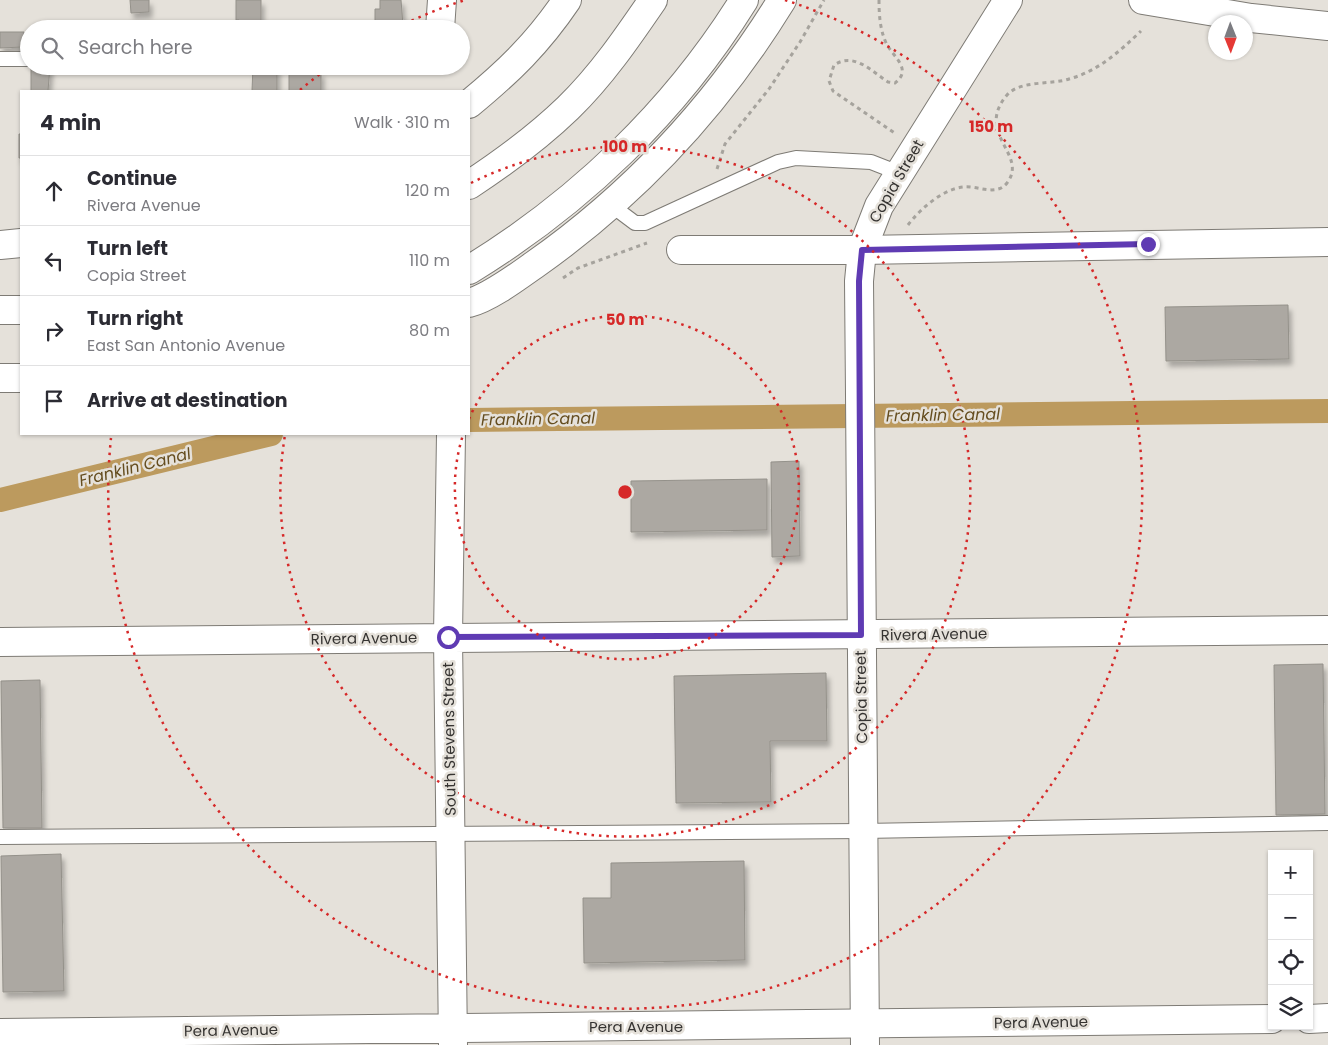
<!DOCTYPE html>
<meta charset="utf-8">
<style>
body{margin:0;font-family:Poppins,sans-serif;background:#f2f2f3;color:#2b2b33}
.controls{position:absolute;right:15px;bottom:15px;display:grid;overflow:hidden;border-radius:0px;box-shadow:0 1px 4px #0004}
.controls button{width:45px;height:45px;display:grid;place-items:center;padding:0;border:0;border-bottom:1px solid #e1e1e2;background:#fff;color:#2b2b33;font:25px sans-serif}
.compass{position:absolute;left:1208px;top:15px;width:45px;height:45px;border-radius:50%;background:#fff;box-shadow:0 1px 4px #0004;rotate:179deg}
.stop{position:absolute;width:15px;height:15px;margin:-11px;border:4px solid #5f3bb3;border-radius:50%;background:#fff}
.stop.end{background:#5f3bb3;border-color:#fff;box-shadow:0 1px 5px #0008}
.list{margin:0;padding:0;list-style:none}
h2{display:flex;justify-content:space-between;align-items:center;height:65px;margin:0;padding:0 20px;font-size:21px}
h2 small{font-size:16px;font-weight:400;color:#7c7c81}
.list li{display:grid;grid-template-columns:32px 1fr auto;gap:15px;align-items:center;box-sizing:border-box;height:70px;padding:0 20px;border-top:1px solid #e1e1e2}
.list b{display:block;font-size:19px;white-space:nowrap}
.list p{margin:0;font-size:16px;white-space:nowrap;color:#7c7c81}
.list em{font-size:16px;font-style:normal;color:#7c7c81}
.icon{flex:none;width:28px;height:28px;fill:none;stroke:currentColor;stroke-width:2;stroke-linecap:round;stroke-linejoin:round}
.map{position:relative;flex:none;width:1328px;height:1045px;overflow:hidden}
.search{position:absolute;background:#fff;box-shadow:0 1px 4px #0004;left:20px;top:20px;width:450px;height:55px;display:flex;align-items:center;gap:12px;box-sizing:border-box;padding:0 18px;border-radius:28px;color:#7c7c81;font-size:19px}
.panel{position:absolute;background:#fff;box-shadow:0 1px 4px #0004;left:20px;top:90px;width:450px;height:345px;border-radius:0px}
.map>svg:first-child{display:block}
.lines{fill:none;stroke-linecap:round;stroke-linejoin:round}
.canal{stroke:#bc9a5e;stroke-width:24}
.building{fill:#aca8a2;stroke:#94918a;filter:url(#shadow)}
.lane-casing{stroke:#7e7b75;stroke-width:16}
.street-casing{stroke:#7e7b75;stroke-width:30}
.secondary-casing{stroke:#7e7b75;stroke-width:30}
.primary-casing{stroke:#7e7b75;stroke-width:30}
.highway-casing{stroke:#7e7b75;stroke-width:30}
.path{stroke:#a6a39d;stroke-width:3;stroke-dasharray:4 4;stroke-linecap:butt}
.lane{stroke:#fff;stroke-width:14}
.street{stroke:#fff;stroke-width:28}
.secondary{stroke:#fff;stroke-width:28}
.primary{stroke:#fff;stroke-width:28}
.highway{stroke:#fff;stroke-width:28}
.route{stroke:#5f3bb3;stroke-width:6}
.ring{fill:none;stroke:#d62828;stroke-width:2.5;stroke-dasharray:2.5 5}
.labels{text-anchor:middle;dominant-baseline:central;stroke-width:5;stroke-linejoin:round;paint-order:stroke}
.street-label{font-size:15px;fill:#363432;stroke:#e5e1da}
.water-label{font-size:16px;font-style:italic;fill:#654d1f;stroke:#e5e1da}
.centre{fill:#d62828;stroke:#e5e1da;stroke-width:2.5}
.ring-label{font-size:15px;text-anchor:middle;font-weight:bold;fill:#d62828;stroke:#e5e1da;stroke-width:5;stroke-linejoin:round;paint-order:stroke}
</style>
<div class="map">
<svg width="1328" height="1045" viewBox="0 0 1328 1045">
<defs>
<filter id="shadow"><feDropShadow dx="3" dy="5.5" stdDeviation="2.5" flood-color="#0004"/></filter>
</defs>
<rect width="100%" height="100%" fill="#e5e1da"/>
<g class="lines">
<path class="canal" d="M 469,420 L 1328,411
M 0,500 L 271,434"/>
</g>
<path class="building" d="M 130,0 L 149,0 L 149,12 L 131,13 Z
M 236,0 L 261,0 L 261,23 L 239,23 L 239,20 L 236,20 Z
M 380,0 L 401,0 L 403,25 L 410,25 L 410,29 L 375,29 L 375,9 L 380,9 Z
M 311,26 L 334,26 L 334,29 L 311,29 Z
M 0,32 L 24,32 L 24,47 L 0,48 Z
M 50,66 L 48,91 L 31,91 L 31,67 Z
M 253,66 L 277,66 L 277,91 L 252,91 Z
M 289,72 L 321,72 L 321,91 L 289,91 Z
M 19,134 L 21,134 L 21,158 L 19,158 Z
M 1288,305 L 1289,359 L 1166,361 L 1165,307 Z
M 799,461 L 800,556 L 772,557 L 771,462 Z
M 767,479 L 767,530 L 631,532 L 631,481 Z
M 1323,664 L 1325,814 L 1276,815 L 1274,665 Z
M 826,673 L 827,741 L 770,741 L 771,802 L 676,803 L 674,676 Z
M 40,680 L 42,828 L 3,828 L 1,681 Z
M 61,854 L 64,991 L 3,992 L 1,856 Z
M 744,861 L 745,960 L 584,963 L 583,898 L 611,898 L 611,863 Z"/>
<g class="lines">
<g class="lane-casing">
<path id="lane" d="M 0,59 L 29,59
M 611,205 L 635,223 L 645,223 L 778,162 L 796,158 L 871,162 L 899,173
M 0,837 L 863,831 L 1328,823"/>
</g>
<g class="street-casing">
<path id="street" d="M 440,29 L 442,0
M 469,104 C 509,71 538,43 567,0
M 0,245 L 21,243
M 681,250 L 862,250 L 1328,242
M 451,434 L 448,637 L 453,1045
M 0,642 L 1328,630
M 1309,1019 L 1328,1018
M 0,1033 L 1272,1019"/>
</g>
<g class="secondary-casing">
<path id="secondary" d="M 865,1045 L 860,395 L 859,281 L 862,250 L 879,206 L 1008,0"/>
</g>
<g class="primary-casing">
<path id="primary" d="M 1143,0 L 1251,18 L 1328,26"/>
</g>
<g class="highway-casing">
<path id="highway" d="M 469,185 C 504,162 538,137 568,108 C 601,76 627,38 653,0
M 469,270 C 580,202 675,111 744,0
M 469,303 C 489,298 517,277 534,265 C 635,194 718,104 782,0
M 0,310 L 21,310
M 0,378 L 21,378"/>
</g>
<path class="path" d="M 879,0 C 879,15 880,29 886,43 C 893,57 913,69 895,83 L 888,82 C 870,70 854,52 834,65 L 829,81 L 833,91 L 896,134
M 717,169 L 725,144 L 769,89 L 800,42 L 824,0
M 908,225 C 920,209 943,189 963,187 C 977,185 996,197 1007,183 C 1029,154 974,134 1007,95 C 1020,80 1051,85 1069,79 C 1098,71 1119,52 1141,31
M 563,278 L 578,268 L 647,243"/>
<use href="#lane" class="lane"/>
<use href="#street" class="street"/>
<use href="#secondary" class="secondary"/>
<use href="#primary" class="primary"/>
<use href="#highway" class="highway"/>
</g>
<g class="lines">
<path class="route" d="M 448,637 L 861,635 L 859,281 L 862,250 L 1148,244"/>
</g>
<g class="ring">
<path d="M469 419A172 172 0 1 1 463 435"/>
<path d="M471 183A345 345 0 1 1 285 435"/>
<path d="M300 90A517 517 0 0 1 328 68M398 27A517 517 0 0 1 465 0M785 0A517 517 0 1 1 111 438"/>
</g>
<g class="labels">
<g class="street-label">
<text transform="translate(896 181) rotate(-60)">Copia Street</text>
<text transform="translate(934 634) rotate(-1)">Rivera Avenue</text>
<text transform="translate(364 638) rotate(-1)">Rivera Avenue</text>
<text transform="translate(861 697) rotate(-91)">Copia Street</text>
<text transform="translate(449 739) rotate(-91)">South Stevens Street</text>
<text transform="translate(1041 1022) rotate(-1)">Pera Avenue</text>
<text x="636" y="1026">Pera Avenue</text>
<text transform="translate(231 1030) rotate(-1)">Pera Avenue</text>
</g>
<g class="water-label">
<text transform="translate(943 415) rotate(-1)">Franklin Canal</text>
<text transform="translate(538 419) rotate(-1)">Franklin Canal</text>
<text transform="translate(135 467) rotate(-14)">Franklin Canal</text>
</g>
</g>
<circle cx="625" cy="492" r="8" class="centre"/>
<g class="ring-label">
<text x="991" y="132">150 m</text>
<text x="625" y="152">100 m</text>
<text x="625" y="325">50 m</text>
</g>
</svg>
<div class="controls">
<button>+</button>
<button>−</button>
<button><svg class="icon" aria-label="locate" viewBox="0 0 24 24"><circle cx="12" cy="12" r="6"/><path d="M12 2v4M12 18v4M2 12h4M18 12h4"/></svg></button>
<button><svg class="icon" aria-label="layers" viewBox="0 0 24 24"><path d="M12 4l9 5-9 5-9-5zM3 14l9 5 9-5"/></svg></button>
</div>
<svg class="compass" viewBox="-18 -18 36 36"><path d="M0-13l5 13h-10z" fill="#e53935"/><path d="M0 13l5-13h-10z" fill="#7c7c81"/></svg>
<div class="stop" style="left:448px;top:637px"></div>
<div class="stop end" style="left:1148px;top:244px"></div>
<div class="search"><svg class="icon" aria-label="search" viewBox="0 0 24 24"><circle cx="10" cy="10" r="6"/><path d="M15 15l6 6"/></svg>Search here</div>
<section class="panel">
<h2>4 min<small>Walk · 310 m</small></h2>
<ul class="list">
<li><svg class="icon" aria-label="ahead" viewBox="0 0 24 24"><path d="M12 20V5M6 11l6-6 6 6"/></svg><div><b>Continue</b><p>Rivera Avenue</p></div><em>120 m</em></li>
<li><svg class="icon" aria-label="left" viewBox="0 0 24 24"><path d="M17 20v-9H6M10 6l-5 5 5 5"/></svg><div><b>Turn left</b><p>Copia Street</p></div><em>110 m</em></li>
<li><svg class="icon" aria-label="right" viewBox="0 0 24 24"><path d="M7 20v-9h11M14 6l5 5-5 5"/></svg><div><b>Turn right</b><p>East San Antonio Avenue</p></div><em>80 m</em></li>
<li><svg class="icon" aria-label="arrive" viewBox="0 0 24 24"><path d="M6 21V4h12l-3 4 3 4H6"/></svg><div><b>Arrive at destination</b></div></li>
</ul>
</section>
</div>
